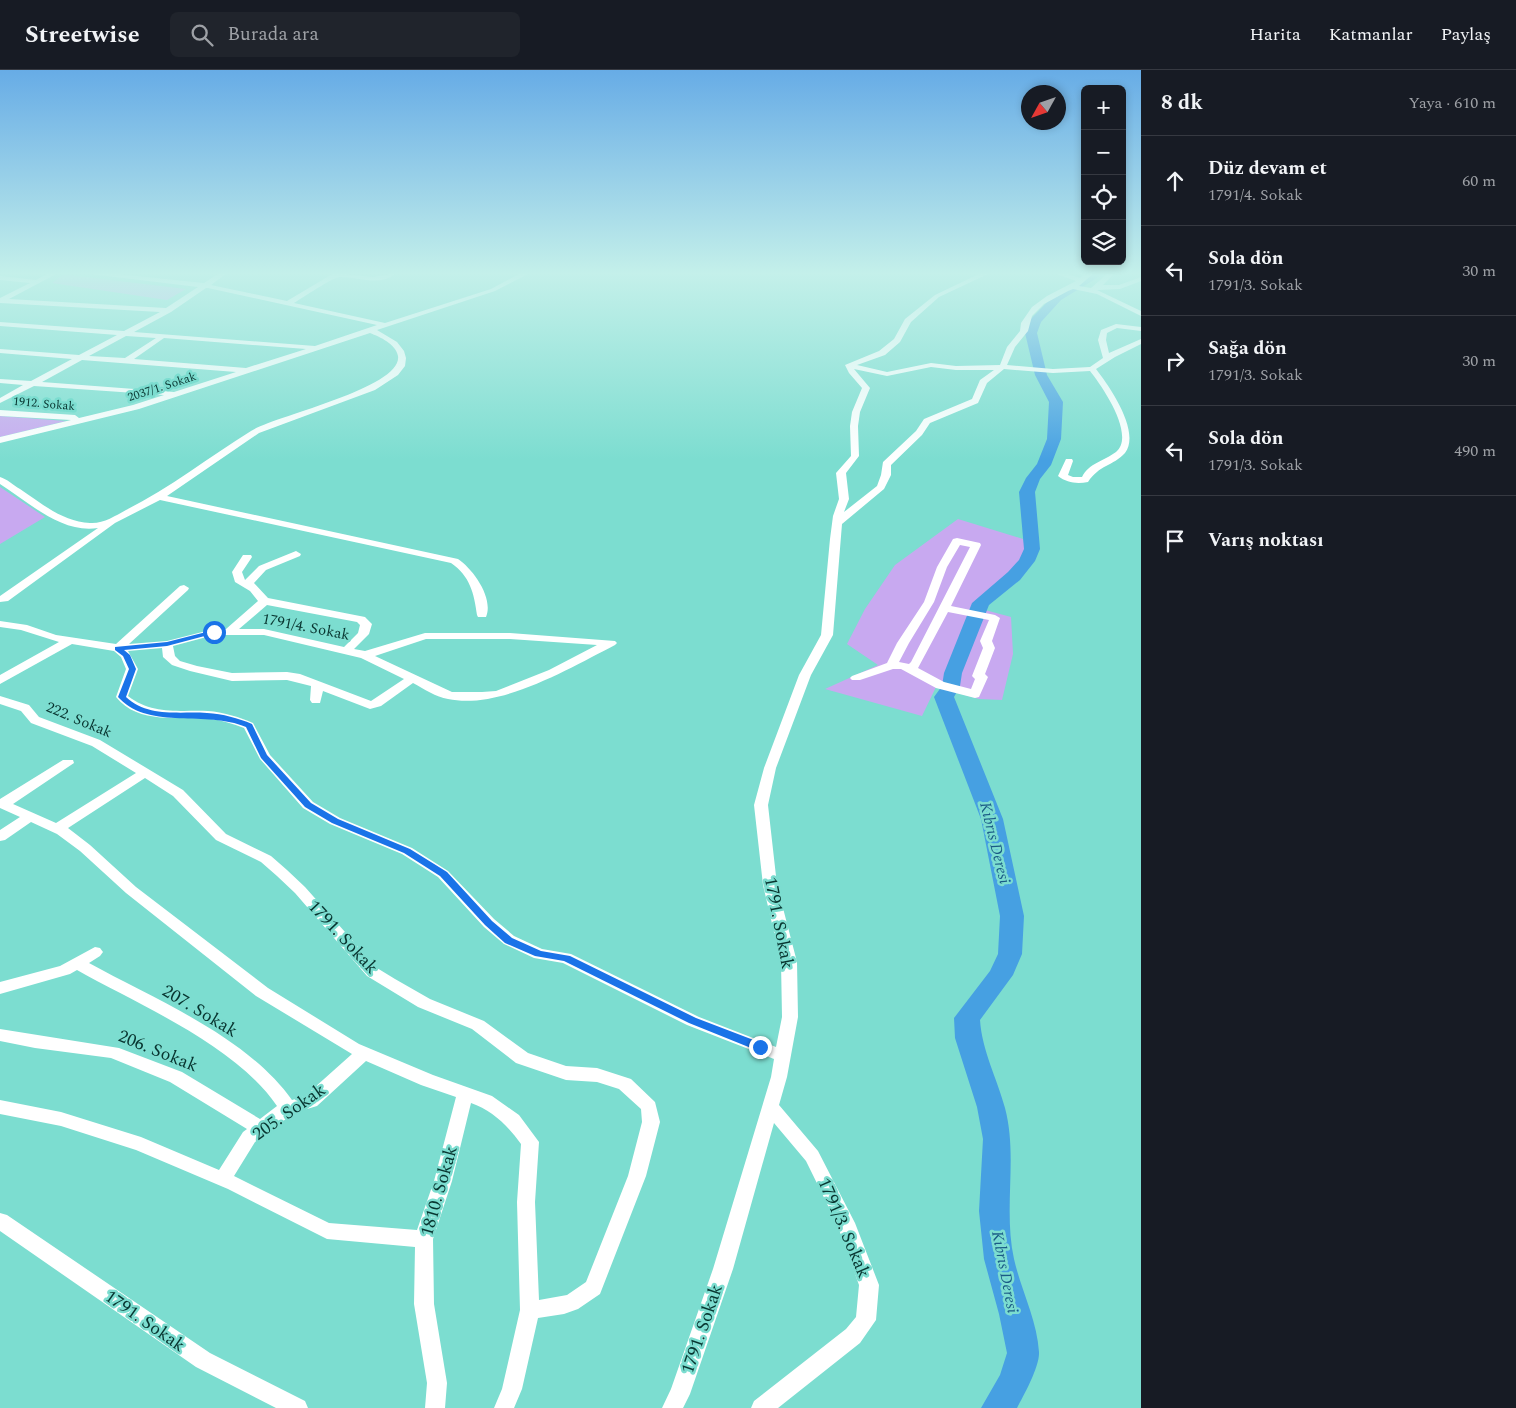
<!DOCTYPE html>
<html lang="tr">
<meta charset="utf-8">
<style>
body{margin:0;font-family:Spectral,serif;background:#20242c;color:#f1f3f6}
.controls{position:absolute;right:15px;top:15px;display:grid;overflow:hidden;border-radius:8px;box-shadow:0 2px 8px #0003}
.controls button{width:45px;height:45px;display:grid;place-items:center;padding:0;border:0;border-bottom:1px solid #363941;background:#171b24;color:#f1f3f6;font:25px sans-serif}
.compass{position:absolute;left:1021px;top:15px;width:45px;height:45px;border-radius:50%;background:#171b24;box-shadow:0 2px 8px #0003;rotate:230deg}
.stop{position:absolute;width:15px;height:15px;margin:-11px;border:4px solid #1a73e8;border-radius:50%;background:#fff}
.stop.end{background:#1a73e8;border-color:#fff;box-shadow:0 1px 5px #0008}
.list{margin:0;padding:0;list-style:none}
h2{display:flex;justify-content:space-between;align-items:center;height:65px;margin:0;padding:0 20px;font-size:21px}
h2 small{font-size:16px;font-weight:400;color:#9ea1a6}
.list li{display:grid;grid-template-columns:32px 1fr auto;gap:15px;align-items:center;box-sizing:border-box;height:90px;padding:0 20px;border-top:1px solid #363941}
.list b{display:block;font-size:19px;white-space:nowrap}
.list p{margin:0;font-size:16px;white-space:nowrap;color:#9ea1a6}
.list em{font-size:16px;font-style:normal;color:#9ea1a6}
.icon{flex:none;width:28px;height:28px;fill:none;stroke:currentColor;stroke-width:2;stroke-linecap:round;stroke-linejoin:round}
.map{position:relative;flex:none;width:1141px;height:1338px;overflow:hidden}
header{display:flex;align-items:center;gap:30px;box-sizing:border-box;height:70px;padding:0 25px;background:#171b24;border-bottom:1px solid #363941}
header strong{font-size:24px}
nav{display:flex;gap:28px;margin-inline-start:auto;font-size:18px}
.search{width:350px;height:45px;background:#20242c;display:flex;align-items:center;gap:12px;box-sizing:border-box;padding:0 18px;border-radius:8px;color:#9ea1a6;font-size:19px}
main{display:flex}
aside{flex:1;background:#171b24}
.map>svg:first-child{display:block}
.green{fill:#c8a9f0}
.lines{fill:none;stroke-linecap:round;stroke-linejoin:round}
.river{fill:#46a0e2;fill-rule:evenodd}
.street{fill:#fff;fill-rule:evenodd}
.route{fill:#1a73e8}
.labels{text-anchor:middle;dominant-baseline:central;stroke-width:5;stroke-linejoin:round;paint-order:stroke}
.far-street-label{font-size:12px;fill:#083530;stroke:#7cddd0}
.street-label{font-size:15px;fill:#083530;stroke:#7cddd0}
.water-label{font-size:16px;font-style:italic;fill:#1a5a86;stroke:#7cddd0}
.near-street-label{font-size:18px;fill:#083530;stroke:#7cddd0}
</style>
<header>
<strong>Streetwise</strong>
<div class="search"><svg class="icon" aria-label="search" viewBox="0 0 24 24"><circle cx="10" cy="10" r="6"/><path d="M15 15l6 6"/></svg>Burada ara</div>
<nav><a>Harita</a><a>Katmanlar</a><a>Paylaş</a></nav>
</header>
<main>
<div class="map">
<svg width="1141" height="1338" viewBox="0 0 1141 1338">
<rect width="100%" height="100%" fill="#7cddd0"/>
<path class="green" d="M 64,204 L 77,206 L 186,219 L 167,230 L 52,213 Z
M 0,346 L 66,351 L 0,367 Z
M 0,417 L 45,447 L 0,474 Z
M 958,449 L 1023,469 L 1027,484 L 974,537 L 1011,547 L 1013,584 L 1002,630 L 979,629 L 936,617 L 922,646 L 825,619 L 878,595 L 847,574 L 865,539 L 895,495 Z"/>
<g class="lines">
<path class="river" d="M 1092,203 L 1105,203 L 1061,230 L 1041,252 L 1037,263 L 1047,305 L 1063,332 L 1061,369 L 1051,395 L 1040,409 L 1035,422 L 1040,479 L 1035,491 L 1020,510 L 989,535 L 962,603 L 960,616 L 954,627 L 1003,749 L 1024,846 L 1022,884 L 1013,905 L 980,950 C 982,981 997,1008 1005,1038 C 1018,1087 1003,1139 1014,1189 C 1021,1220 1037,1250 1039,1282 C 1040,1296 1024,1325 1017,1338 L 981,1338 L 1000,1305 L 1007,1283 L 999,1244 L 984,1189 L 979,1141 L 983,1069 L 977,1037 L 955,968 L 954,948 L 990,901 L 998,884 L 1000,846 L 981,749 L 934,627 L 942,616 L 944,603 L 972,533 L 1008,502 L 1019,490 L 1024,479 L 1019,422 L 1026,408 L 1037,394 L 1047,369 L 1049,332 L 1035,305 L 1025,263 L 1029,251 L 1053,226 Z"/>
<path class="street" d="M 49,203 L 58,203 L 9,229 L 166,238 L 198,217 L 82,203 L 107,203 L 204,213 L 219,203 L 227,203 L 211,215 L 287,231 L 334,203 L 373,207 L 396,203 C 378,218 359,206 339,207 C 332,208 302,228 294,233 L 385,253 L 491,219 L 521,203 L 530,203 L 495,221 L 377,260 L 397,272 L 404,281 L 406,288 L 405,296 L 398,305 L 375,320 L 259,363 L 167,426 L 458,489 C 473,499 494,528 486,547 L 478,547 L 477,545 C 474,523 470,506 451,493 L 160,430 L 115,453 L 8,531 L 0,532 L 0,526 L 98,458 C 62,464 28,432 0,414 L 0,407 C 7,409 13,415 20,419 C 41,433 63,452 90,453 C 103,454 115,446 126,440 C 170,418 209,387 251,361 C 274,346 403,318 398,286 C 396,274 380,267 370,263 L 139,339 L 0,373 L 0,367 L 71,350 L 0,346 L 0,340 L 75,345 L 79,348 L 133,335 L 164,325 L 34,316 L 0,333 L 0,328 L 23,315 L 0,313 L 0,309 L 31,311 L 72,289 L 0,283 L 0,279 L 79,285 L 117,265 L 0,256 L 0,252 L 124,261 L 160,242 L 0,233 L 0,228 L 30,213 L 0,210 L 0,206 L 36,210 ZM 206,218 L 208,218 L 377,255 L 315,276 L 134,262 L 171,242 ZM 126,266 L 156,268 L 125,288 L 89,286 ZM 164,268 L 306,279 L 246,298 L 134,289 ZM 82,290 L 236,302 L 174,322 L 42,312 Z
M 981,203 L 990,203 L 939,227 L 911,252 L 900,272 L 885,285 L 857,295 L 887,302 L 931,293 L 956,296 L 1000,295 L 1007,277 L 1020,261 L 1021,253 L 1032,237 L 1047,226 L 1076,211 L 1054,203 L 1065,203 L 1080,208 L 1086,203 L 1094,203 L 1079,216 L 1091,218 L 1108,203 L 1115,203 L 1103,215 L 1119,215 L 1141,207 L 1141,211 L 1120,219 L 1097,220 L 1141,241 L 1141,246 L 1097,224 L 1073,219 L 1068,221 L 1044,234 L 1032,246 L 1028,261 L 1015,277 L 1007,295 L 1053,299 L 1090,297 L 1103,288 L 1098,270 L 1101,260 L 1116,254 L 1141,257 L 1141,261 L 1117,258 L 1107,263 L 1106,270 L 1109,283 L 1141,269 L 1141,274 L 1115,287 L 1096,299 C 1110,317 1141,362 1125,383 C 1113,396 1099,395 1088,412 C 1077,414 1067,413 1058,406 L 1066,389 L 1072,389 L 1073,391 L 1068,405 L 1073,407 L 1082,407 C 1089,393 1104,391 1116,382 C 1136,365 1102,316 1090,301 L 1053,303 L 1004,299 L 987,313 L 978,333 L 930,353 L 922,365 L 891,395 L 891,405 L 884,419 L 842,454 L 833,565 L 811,605 L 776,698 L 768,735 L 777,815 L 797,892 L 798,947 L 787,1007 L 779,1035 L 818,1081 L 855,1153 L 879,1215 L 876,1250 L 860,1273 L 778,1338 L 751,1338 L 754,1331 L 846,1259 L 856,1247 L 859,1215 L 837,1154 L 806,1091 L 774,1053 L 733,1199 L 690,1324 L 683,1338 L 662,1338 L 671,1319 L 713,1199 L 771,1007 L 774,989 L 687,955 L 563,893 L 534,888 L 504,874 L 484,857 L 438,807 L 402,784 L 330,754 L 303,738 L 260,689 L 244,658 C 233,654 222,650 211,649 C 180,646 138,655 116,627 L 126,599 L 121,587 L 114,581 L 72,574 L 0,614 L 0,605 L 59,572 L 21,560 L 0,557 L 0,551 L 27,555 L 56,565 L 116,574 L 180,516 L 184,515 L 189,518 L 188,520 L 129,574 L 167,571 L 214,559 L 226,559 L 258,531 L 250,521 L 235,512 L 232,502 L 243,485 L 251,485 L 252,487 L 242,502 L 245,510 L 259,496 L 296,481 L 301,484 L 300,486 L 266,500 L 254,513 L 268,528 L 365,547 L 372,554 L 369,564 L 354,579 L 365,581 L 425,563 L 510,563 L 615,571 L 617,573 L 615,575 C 570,598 500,640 448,629 C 436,627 424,619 413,613 L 381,636 L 370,639 L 323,621 L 320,633 L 312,633 L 310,630 L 311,616 L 287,610 L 232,611 L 190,601 L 172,595 L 163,587 L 162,578 L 128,581 L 138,599 L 128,626 C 152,645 179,640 208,641 C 223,642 239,647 253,653 L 270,685 L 313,732 L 340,748 L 412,778 L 448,801 L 494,849 L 514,866 L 542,879 L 571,884 L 699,947 L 776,977 L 782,947 L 781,892 L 763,815 L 754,735 L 764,698 L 799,605 L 821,565 L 830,469 L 833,446 L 839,429 L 836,403 L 851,386 L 850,356 L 852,342 L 862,318 L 849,303 L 845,295 L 879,281 L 894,269 L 905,249 L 935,225 ZM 931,297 L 956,300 L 994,300 L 980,310 L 972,329 L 924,349 L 916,361 L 883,392 L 881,405 L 877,416 L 844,442 L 849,429 L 846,403 L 859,386 L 858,356 L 860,342 L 870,318 L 854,299 L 887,306 ZM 267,535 L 357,552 L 360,555 L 358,563 L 344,577 L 264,559 L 239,559 ZM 214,565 L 264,565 L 361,588 L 404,609 L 371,631 L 300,604 L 287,602 L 232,603 L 197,596 L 180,591 L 175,586 L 173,576 ZM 426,569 L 510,569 L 597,575 L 549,600 L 496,621 L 482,622 L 452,622 L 375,586 Z
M 957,468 L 980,473 L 981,475 L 951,536 L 995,545 L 1000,548 L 992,571 L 995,578 L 985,604 L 988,607 L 979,627 L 975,628 L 936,618 L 901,599 L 893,599 L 860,610 L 852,610 L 850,608 L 852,606 L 887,593 L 897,573 L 924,532 L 937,497 L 953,469 ZM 960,475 L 970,477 L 911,592 L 909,594 L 899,592 L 909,573 L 934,532 L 947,497 ZM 948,542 L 989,550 L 980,571 L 983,578 L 972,606 L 975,609 L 971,619 L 944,612 L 918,598 Z
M 0,626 L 29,635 L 39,647 L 100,670 L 183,720 L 226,764 L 271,786 L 287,800 L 305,817 L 377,898 L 395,909 L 430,929 L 484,951 L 528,983 L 566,996 L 597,998 L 631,1009 L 655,1032 L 660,1052 L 646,1106 L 600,1224 L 578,1239 L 564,1244 L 538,1248 L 522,1319 L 514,1338 L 494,1338 L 502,1319 L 520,1240 L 517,1132 L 521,1074 C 508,1056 492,1040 471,1033 L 452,1111 L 433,1169 L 434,1234 L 447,1313 L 445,1338 L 425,1338 L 427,1313 L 414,1234 L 415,1177 L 327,1169 L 228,1119 L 136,1080 L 61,1056 L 0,1044 L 0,1030 L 61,1042 L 141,1067 L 219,1100 L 243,1062 L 247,1059 L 170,1012 L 111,988 L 35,978 L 0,971 L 0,959 L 119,978 L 182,1002 L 260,1049 L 277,1036 C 235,975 141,936 77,900 L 70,904 L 0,924 L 0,912 L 60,896 L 95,877 L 100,878 L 103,882 L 100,886 L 89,893 C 156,930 246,966 292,1030 L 305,1026 L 352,984 L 256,926 L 126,823 L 80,781 L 57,764 L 31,752 L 5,770 L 0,771 L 0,760 L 20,747 L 0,738 L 0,729 L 63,690 L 73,690 L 74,693 L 13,734 L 56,753 L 136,703 L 92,676 L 31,653 L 21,641 L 0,634 ZM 145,708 L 173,726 L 216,770 L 261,792 L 277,806 L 295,823 L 367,906 L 418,937 L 472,959 L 516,993 L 566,1010 L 597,1012 L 619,1019 L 641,1039 L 642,1052 L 628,1106 L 586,1212 L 567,1225 L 539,1230 L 535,1132 L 539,1072 L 519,1045 L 492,1026 L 433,1005 L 359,974 L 268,918 L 136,817 L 90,775 L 68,758 ZM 366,991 L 421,1015 L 456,1027 L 434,1111 L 417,1160 L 329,1153 L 234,1106 L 255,1072 L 294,1043 L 317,1036 Z
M 0,1143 L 7,1145 L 210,1283 L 305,1331 L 308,1338 L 276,1338 L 196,1297 L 0,1161 Z"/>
</g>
<linearGradient id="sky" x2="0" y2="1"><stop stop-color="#67ace6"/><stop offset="0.52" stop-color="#c4f0ea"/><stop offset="1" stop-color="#c4f0ea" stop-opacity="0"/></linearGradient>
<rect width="1141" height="391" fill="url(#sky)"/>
<path class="route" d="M 214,560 L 216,560 L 216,563 L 167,576 L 124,580 L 130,585 L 136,599 L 126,627 C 148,648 180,641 207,643 C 223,644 238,648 252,654 L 267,685 L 311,733 L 338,749 L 410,779 L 447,802 L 492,851 L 512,868 L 541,881 L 570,886 L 696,948 L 764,974 L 765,977 L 764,980 L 756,980 L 689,953 L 564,891 L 535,886 L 505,873 L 485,855 L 440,806 L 404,783 L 332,753 L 305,737 L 261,688 L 246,657 C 206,640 151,660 120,629 L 118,627 L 129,599 L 123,586 L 115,580 L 115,577 L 167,572 Z"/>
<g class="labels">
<g class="far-street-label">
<text transform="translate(162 317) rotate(-18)">2037/1. Sokak</text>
<text transform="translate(44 334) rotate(5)">1912. Sokak</text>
</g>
<g class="street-label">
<text transform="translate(306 557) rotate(11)">1791/4. Sokak</text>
<text transform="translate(79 650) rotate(23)">222. Sokak</text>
</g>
<g class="water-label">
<text transform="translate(995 773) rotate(76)">Kıbrıs Deresi</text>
<text transform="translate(1005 1202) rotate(79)">Kıbrıs Deresi</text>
</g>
<g class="near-street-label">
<text transform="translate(779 853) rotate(79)">1791. Sokak</text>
<text transform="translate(343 867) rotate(47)">1791. Sokak</text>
<text transform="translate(200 941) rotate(31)">207. Sokak</text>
<text transform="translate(158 981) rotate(22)">206. Sokak</text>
<text transform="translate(289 1042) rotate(-35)">205. Sokak</text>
<text transform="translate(439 1121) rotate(-74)">1810. Sokak</text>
<text transform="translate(844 1158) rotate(67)">1791/3. Sokak</text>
<text transform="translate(145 1251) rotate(35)">1791. Sokak</text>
<text transform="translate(702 1259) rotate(-71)">1791. Sokak</text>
</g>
</g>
</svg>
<div class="controls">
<button>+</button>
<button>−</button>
<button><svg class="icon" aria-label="locate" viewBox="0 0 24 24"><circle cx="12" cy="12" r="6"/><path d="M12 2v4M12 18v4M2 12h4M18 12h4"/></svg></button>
<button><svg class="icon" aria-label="layers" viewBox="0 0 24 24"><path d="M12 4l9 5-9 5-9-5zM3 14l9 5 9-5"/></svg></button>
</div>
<svg class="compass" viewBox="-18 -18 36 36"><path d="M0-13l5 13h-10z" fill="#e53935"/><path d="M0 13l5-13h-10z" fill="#9ea1a6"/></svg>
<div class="stop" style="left:214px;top:562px"></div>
<div class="stop end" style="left:760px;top:977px"></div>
</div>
<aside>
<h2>8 dk<small>Yaya · 610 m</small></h2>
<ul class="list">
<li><svg class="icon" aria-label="ahead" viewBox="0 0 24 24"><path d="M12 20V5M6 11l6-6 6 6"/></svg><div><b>Düz devam et</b><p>1791/4. Sokak</p></div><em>60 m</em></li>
<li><svg class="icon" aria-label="left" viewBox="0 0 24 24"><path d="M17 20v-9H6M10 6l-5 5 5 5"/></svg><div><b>Sola dön</b><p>1791/3. Sokak</p></div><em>30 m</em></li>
<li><svg class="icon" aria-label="right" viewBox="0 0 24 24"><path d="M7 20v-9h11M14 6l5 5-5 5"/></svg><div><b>Sağa dön</b><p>1791/3. Sokak</p></div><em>30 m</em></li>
<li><svg class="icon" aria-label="left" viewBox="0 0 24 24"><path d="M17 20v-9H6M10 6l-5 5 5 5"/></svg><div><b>Sola dön</b><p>1791/3. Sokak</p></div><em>490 m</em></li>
<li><svg class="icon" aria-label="arrive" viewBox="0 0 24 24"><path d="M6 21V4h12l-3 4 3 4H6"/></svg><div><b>Varış noktası</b></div></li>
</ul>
</aside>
</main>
